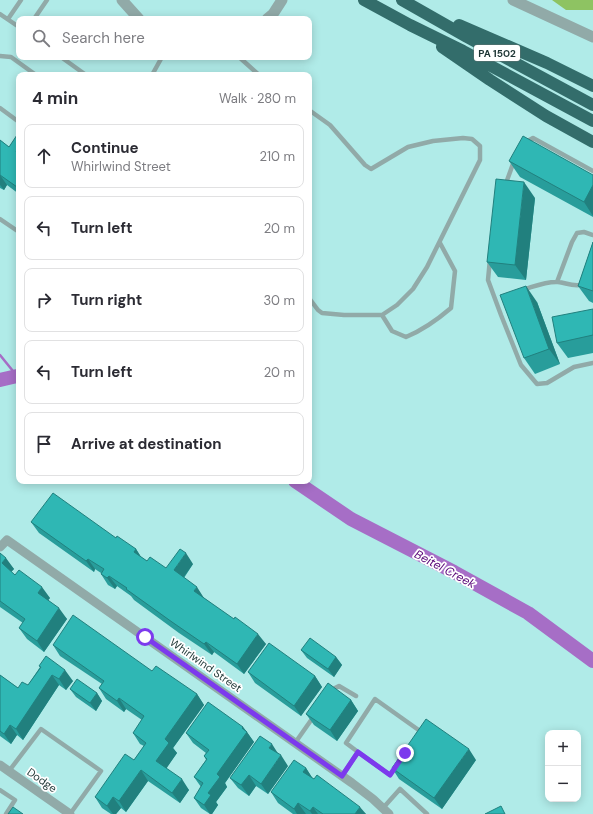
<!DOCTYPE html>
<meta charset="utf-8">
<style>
body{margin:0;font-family:"DM Sans",sans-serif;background:#f2f2f3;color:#2b2b33}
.controls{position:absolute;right:12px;bottom:12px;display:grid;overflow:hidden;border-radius:8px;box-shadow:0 2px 10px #0003}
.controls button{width:36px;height:36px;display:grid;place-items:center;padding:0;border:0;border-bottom:1px solid #e1e1e2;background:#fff;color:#2b2b33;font:20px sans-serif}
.stop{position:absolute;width:12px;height:12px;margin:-9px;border:3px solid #7c3aed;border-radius:50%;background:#fff}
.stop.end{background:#7c3aed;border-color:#fff;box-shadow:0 1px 4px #0008}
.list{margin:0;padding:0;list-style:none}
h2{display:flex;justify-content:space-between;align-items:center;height:52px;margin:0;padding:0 16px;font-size:17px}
h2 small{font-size:13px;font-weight:400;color:#7c7c81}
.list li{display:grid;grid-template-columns:26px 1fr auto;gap:12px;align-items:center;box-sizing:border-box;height:64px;margin:0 8px 8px;padding:0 8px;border:1px solid #e1e1e2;border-radius:8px}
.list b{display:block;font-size:15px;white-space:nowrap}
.list p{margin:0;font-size:13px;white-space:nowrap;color:#7c7c81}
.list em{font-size:13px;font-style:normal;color:#7c7c81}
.icon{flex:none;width:22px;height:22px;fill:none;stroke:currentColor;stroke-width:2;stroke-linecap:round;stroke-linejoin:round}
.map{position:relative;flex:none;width:593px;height:814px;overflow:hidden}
.search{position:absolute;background:#fff;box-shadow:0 2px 10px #0003;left:16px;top:16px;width:296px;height:44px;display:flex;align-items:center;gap:10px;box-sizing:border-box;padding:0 14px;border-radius:8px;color:#7c7c81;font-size:15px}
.panel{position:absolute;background:#fff;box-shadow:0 2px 10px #0003;left:16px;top:72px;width:296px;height:412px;border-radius:8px}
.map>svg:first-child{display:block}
.green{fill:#8ec362}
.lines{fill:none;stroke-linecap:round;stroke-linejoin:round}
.stream{stroke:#a66ec6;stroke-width:2.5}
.river{stroke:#a66ec6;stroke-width:14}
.service{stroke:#91aaa8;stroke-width:4.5}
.minor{stroke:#91aaa8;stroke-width:9}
.tertiary{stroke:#91aaa8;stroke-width:11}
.motorway{stroke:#336d6b;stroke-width:12}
.wall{fill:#289d9b}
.shaded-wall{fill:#21807e}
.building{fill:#2fb7b4;stroke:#21807e}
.route{stroke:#7c3aed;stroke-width:5}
.labels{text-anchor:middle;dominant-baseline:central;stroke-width:3.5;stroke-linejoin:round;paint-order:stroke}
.shield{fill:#fff;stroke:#617271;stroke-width:1}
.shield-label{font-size:10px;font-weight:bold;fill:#1d3534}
.street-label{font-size:11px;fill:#1d3534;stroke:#fff}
.water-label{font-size:12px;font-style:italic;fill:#550175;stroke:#fff}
</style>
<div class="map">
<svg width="593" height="814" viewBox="0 0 593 814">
<rect width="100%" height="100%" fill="#b0ebe8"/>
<path class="green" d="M 552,0 L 593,0 L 593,10 L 566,10 Z"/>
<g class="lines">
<path class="stream" d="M 0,355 L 17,376 L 19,376"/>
<path class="river" d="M 0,380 L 17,376 L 19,377
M 295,481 L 351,519 L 454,572 L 528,613 L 593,661"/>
<path class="service" d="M 0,14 L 19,27
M 8,19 L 21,0
M 34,19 L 47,0
M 0,56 L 11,57 L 36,75
M 61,57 L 86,75
M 239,57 L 259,75
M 152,75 L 162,57
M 0,108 L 19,122
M 309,110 L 330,125 L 365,165 L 371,169 L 408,147 L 433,141 L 463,138 L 472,139 L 480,146 L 480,160 L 427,267 L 413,289 L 397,305 L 382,315 L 344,315 L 322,313 L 318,310 L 309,298
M 524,143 L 533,138 L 593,171
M 505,186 L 514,161
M 0,219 L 19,232
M 490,259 L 488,280 L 501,315 L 521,365 L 537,384 L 547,383 L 574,367 L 593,363
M 557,282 L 572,242 L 577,233 L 584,232 L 593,235
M 522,290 C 533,287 546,281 558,282 C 566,283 571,286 580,285 L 582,282
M 382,315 L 392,331 L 406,337 C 423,330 437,320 451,308 L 455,271 L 440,243
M 331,693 L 335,688 L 339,686 L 356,696
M 295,743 L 314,716
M 358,752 L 346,743 L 375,699 L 420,731 L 418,734
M 9,771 L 41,729 L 101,771 L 70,814
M 342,776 L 358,752 L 390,775 L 396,767
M 0,790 L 15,800 L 6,814
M 383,808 L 400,789 L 427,814"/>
<path class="minor" d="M 0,547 L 7,540 L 352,783 L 373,799 L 389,814
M 0,765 L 70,814"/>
<path class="tertiary" d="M 122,0 L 139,19
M 513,0 L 593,37
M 267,19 L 273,14 L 282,0"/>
<path class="motorway" d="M 364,0 L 410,25 L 463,51 L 593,121
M 402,0 L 467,37 L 593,105
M 459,25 L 547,63 L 593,86
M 442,47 L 490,80 L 546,116 L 593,142"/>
</g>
<path class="wall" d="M 19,136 L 19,194 L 7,185 L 4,190 L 0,188 L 0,140 L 9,147 Z
M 509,161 L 593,175 L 593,217 L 520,177 Z
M 535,198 L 526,280 L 498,277 L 487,262 Z
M 593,242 L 593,303 L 589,301 L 578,286 Z
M 537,302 L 560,364 L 535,374 L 524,358 Z
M 593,309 L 593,353 L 568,358 L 557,343 Z
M 31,522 L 116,538 L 136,549 L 141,557 L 147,561 L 166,568 L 193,564 L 184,578 L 204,598 L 266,644 L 244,674 L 214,652 L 212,655 L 179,633 L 134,600 L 131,596 L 117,586 L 115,589 L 108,585 L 101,574 L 101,573 L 95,569 L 94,572 L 39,533 Z
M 0,553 L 14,569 L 11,572 L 15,575 L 50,598 L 48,600 L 67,619 L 44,652 L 27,639 L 19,628 L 23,623 L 0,607 Z
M 53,645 L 152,671 L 197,694 L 204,705 L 173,748 L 177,753 L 166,768 L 189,790 L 180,803 L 148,781 L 126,812 L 121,808 L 116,814 L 111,814 L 102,808 L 95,797 L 134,760 L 144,746 L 140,744 L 133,733 L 142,720 L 126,709 L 124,712 L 106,699 L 99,688 L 102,684 L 60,656 Z
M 301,650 L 336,657 L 342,665 L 334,677 L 307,658 Z
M 39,666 L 73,681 L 66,690 L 59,685 L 23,740 L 17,735 L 11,744 L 0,736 L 0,675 L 18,688 L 28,685 L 40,667 Z
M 248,672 L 315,676 L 322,687 L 301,716 L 255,683 Z
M 70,689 L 97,693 L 102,701 L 96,711 L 76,697 Z
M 351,700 L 358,711 L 337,741 L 314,725 L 306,714 Z
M 243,727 L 254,742 L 225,783 L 227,787 L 216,802 L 218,805 L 212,814 L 210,814 L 201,808 L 194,798 L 201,787 L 194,777 L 206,760 L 204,756 L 206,753 L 193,743 L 186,733 Z
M 476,760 L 442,809 L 399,779 L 392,768 Z
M 288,766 L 268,794 L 256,786 L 249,796 L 238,788 L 230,778 Z
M 306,768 L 313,779 L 366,814 L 293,814 L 278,803 L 271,792 Z"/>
<path class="shaded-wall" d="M 19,147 L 19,156 L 16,152 Z
M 0,175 L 7,185 L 4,190 L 0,185 Z
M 524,182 L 535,198 L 526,280 L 515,265 Z
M 19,183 L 19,190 L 17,187 Z
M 593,185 L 593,216 L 584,202 Z
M 526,286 L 537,302 L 560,364 L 549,349 Z
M 136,549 L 143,560 L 134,552 Z
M 186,553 L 193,564 L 181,581 L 174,570 Z
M 6,558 L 14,569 L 9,574 L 2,563 Z
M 88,559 L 95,569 L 94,572 L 86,561 Z
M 109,576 L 117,586 L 115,589 L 107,578 Z
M 42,587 L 50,598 L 45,604 L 38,593 Z
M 197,587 L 204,598 L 201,602 L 194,591 Z
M 59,608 L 67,619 L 44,652 L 37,641 Z
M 258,634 L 266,644 L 244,674 L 237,664 Z
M 206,642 L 214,652 L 212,655 L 204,644 Z
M 336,657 L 342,665 L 334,677 L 328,669 Z
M 65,670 L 73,681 L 66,690 L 59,679 Z
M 52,675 L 59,685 L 23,740 L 16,729 Z
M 315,676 L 322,687 L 301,716 L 294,706 Z
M 97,693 L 102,701 L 96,711 L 90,703 Z
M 197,694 L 204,705 L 173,748 L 177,753 L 164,772 L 156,761 L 165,739 Z
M 119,698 L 126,709 L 124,712 L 117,701 Z
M 351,700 L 358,711 L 337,741 L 330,730 Z
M 10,725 L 17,735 L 11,744 L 4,734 Z
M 243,727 L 247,732 L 254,742 L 225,783 L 227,787 L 216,802 L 218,805 L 212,814 L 210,814 L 204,805 L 208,793 L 217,774 Z
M 272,744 L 279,755 L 269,748 Z
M 469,749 L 476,760 L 442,809 L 434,798 Z
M 281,755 L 288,766 L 268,794 L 261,784 Z
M 306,768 L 313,779 L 303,772 Z
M 141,770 L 148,781 L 126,812 L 119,801 Z
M 249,775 L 256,786 L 249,796 L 241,785 Z
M 182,779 L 189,790 L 180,803 L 172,793 Z
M 113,797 L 121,808 L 116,814 L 113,814 L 107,806 Z
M 298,803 L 306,814 L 297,814 L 294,809 Z
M 313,807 L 318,814 L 312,814 L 310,811 Z
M 360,807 L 366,814 L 355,814 Z"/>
<path class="building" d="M 17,135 L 19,136 L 19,147 L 16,152 L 19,154 L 19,183 L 17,187 L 0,175 L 0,140 L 9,147 Z
M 523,136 L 593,175 L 593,185 L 584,202 L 509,161 Z
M 496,179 L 524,182 L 515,265 L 487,262 Z
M 593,242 L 593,291 L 578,286 Z
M 526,286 L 549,349 L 524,358 L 500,295 Z
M 593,309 L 593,335 L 557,343 L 552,317 Z
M 53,493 L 116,538 L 117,536 L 136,549 L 134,552 L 147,561 L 150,557 L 166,568 L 180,549 L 186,553 L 174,570 L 197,587 L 194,591 L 234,619 L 235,617 L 258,634 L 237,664 L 206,642 L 204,644 L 172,622 L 126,589 L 127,588 L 109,576 L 107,578 L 101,574 L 104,569 L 88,559 L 86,561 L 31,522 Z
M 0,553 L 6,558 L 2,563 L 15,575 L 19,570 L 42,587 L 38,593 L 59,608 L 37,641 L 19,628 L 25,619 L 0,601 Z
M 73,615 L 152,671 L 156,666 L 197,694 L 165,739 L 169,743 L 156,761 L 182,779 L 172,793 L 141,770 L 119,801 L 113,797 L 107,806 L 95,797 L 125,754 L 134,760 L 146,743 L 133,733 L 144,716 L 119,698 L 117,701 L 99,688 L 104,681 L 53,645 Z
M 310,638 L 336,657 L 328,669 L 301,650 Z
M 269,643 L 315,676 L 294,706 L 248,672 Z
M 46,656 L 65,670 L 59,679 L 52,675 L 16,729 L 10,725 L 4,734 L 0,731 L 0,675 L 18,688 L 22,682 L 28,685 L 41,667 L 39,666 Z
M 77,679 L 97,693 L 90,703 L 70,689 Z
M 328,683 L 351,700 L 330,730 L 306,714 Z
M 208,702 L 243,727 L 242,728 L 247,732 L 217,774 L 220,777 L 208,793 L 211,795 L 204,805 L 194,798 L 203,783 L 194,777 L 207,759 L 204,756 L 209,750 L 186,733 Z
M 426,719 L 469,749 L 434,798 L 392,768 Z
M 260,736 L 272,744 L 269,748 L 281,755 L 261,784 L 249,775 L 241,785 L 230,778 Z
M 294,760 L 306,768 L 303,772 L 314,779 L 317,775 L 360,807 L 355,814 L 323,814 L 313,807 L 310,811 L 298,803 L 294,809 L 271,792 Z
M 501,806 L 505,814 L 485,814 Z
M 13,807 L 23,814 L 8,814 Z"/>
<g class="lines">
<path class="route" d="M 145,637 L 342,776 L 358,752 L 390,775 L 405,753"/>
</g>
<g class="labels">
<rect class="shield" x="474" y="45" width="46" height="16" rx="3"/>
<g class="shield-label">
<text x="497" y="53">PA 1502</text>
</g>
<g class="street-label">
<text transform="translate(206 665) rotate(35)">Whirlwind Street</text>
<text transform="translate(42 780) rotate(35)">Dodge</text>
</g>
<g class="water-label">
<text transform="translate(445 569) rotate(28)">Beitel Creek</text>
</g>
</g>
</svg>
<div class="controls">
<button>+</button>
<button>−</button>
</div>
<div class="stop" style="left:145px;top:637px"></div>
<div class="stop end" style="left:405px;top:753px"></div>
<div class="search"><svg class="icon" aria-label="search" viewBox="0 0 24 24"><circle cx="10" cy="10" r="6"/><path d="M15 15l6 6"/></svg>Search here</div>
<section class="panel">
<h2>4 min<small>Walk · 280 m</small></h2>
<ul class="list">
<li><svg class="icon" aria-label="ahead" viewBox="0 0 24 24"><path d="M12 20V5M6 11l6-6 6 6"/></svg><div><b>Continue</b><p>Whirlwind Street</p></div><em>210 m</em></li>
<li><svg class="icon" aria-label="left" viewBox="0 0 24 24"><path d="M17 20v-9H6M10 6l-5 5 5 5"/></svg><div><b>Turn left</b></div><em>20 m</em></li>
<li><svg class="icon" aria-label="right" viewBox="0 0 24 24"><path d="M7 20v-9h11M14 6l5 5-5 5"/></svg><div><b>Turn right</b></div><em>30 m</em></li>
<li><svg class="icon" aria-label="left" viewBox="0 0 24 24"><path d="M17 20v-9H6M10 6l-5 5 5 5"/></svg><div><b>Turn left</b></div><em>20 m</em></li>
<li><svg class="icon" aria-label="arrive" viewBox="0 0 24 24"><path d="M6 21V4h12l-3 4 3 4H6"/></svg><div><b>Arrive at destination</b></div></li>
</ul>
</section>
</div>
